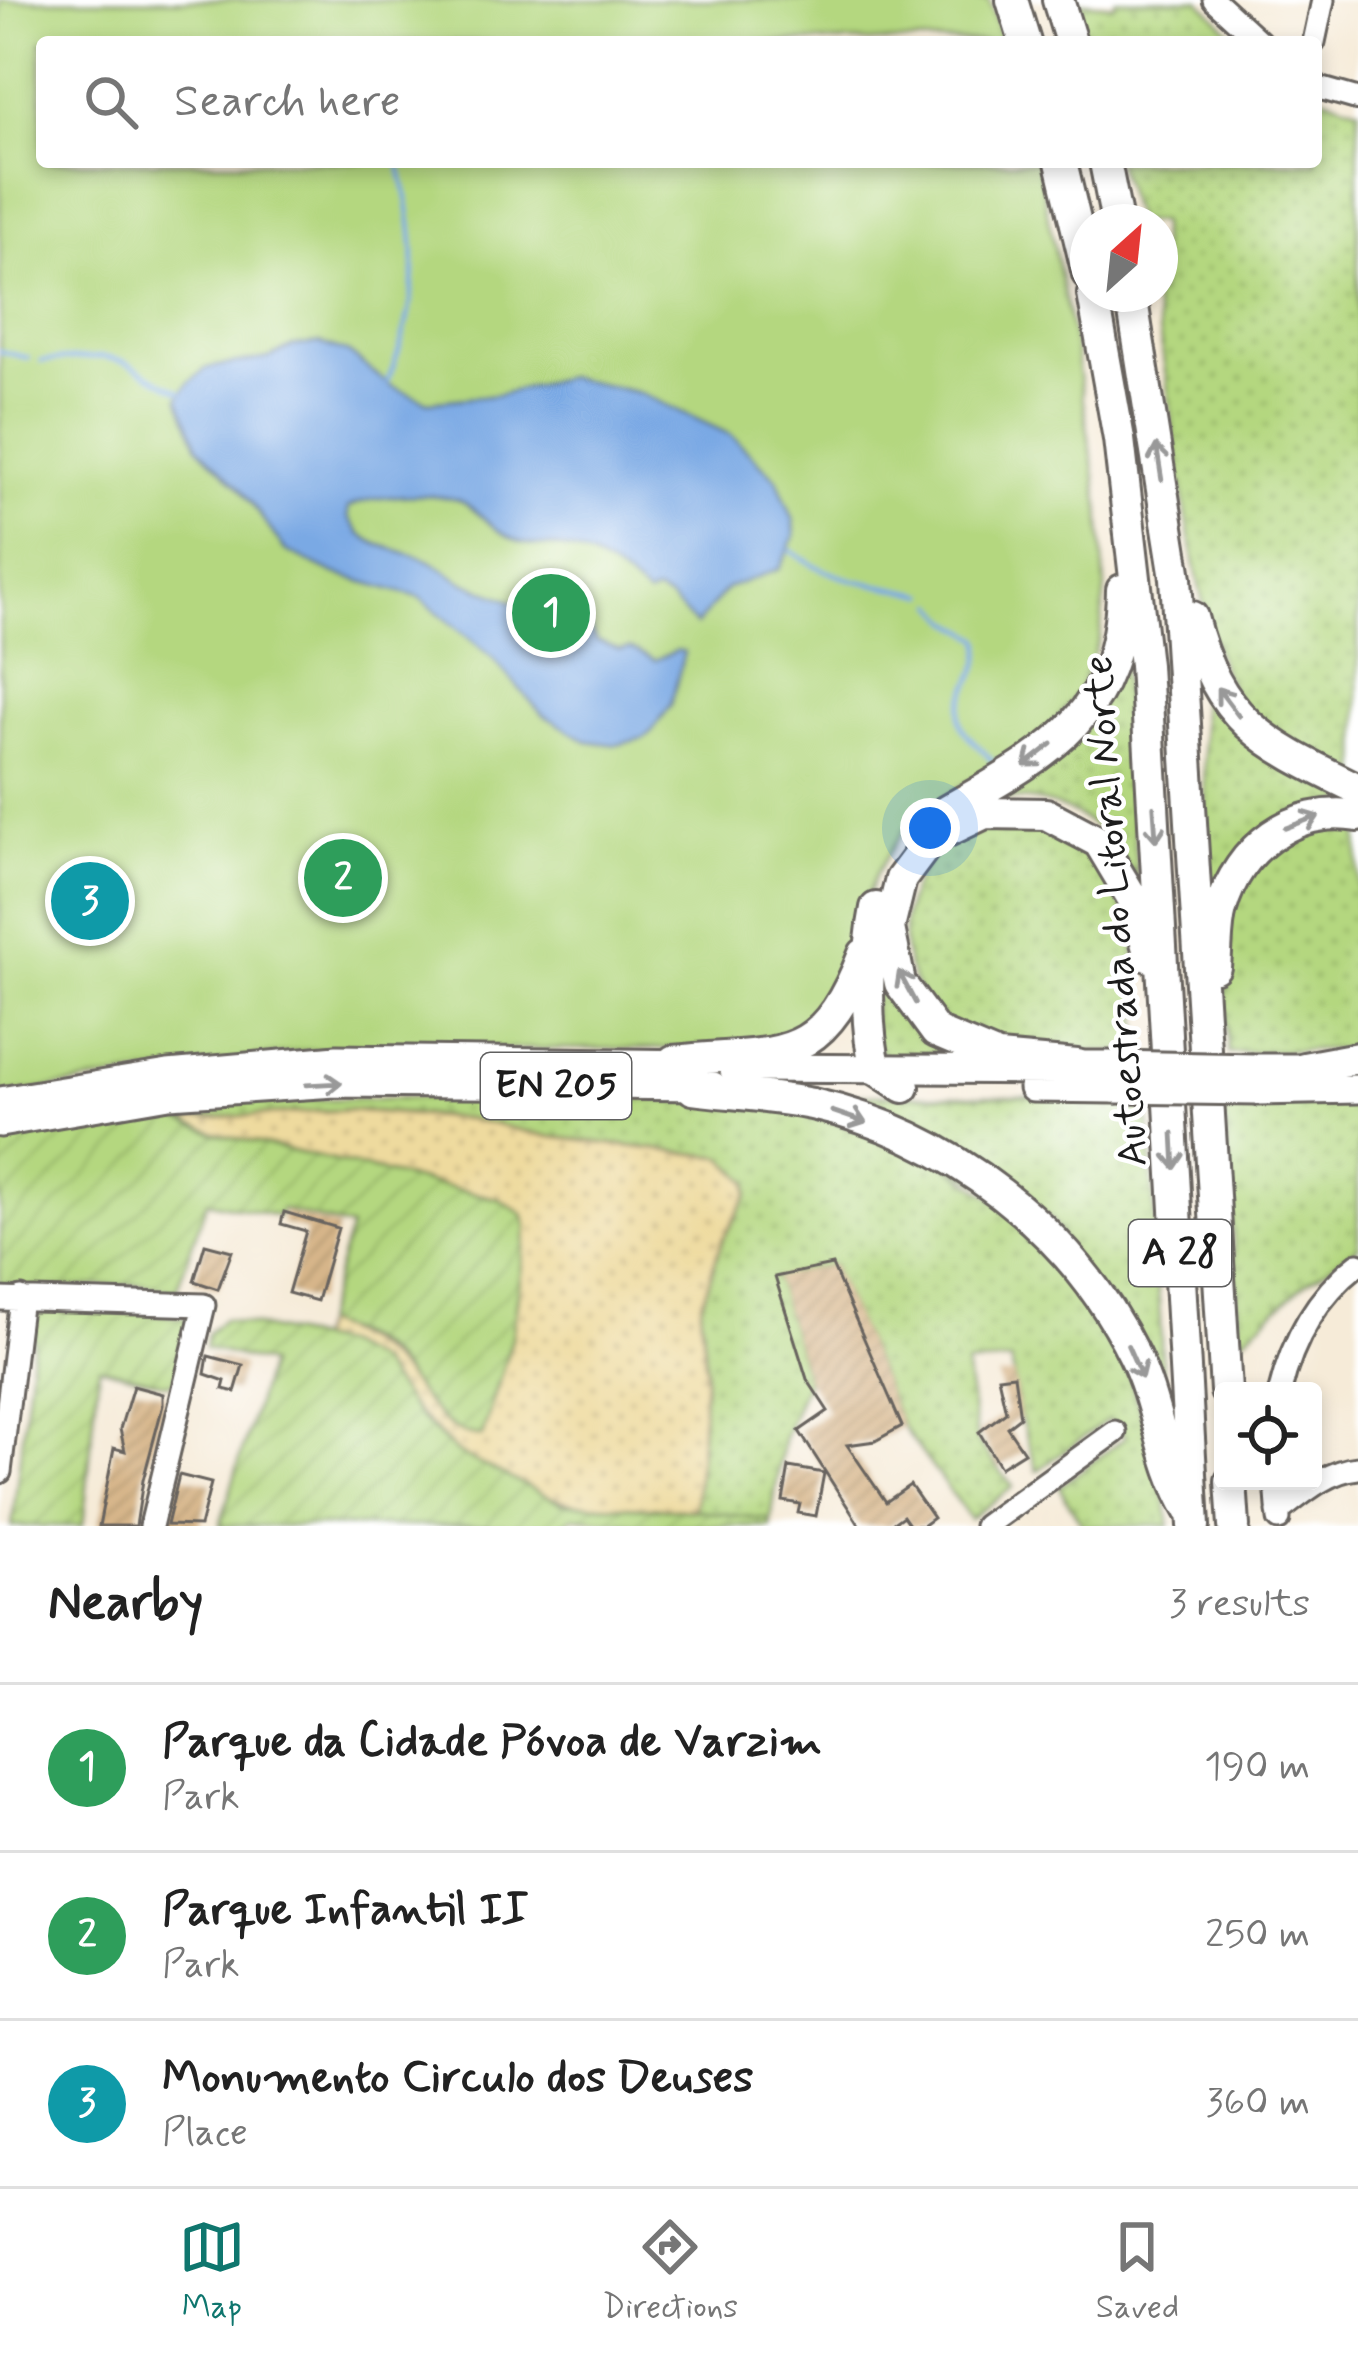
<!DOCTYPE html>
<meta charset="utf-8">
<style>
body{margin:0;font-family:Mynerve,sans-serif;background:#f6f6f6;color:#222}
.controls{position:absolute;right:36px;bottom:36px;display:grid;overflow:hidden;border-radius:12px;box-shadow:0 6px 18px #0003}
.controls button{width:108px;height:108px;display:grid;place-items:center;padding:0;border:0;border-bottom:3px solid #e0e0e0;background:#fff;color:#222;font:60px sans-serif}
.compass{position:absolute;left:1070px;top:204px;width:108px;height:108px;border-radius:50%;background:#fff;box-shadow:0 6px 18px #0003;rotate:27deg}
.you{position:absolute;left:930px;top:828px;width:42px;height:42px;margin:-30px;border:9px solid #fff;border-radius:50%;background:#1a73e8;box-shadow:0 0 0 18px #1a73e833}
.badge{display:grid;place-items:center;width:78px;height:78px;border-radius:50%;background:#0f766e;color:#fff;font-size:39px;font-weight:700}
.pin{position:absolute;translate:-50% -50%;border:6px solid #fff;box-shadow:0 3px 12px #0006}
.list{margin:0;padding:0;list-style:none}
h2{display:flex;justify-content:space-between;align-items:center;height:156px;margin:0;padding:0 48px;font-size:51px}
h2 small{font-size:39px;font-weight:400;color:#767676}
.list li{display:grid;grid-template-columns:78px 1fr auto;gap:36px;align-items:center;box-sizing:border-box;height:168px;padding:0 48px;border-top:3px solid #e0e0e0}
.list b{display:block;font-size:45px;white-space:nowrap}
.list p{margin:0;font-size:39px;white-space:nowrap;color:#767676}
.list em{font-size:39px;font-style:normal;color:#767676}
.icon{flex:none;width:66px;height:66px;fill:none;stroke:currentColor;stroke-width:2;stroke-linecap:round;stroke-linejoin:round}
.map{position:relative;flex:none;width:1358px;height:1526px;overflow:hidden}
.search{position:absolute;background:#fff;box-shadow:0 6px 18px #0003;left:36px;right:36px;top:36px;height:132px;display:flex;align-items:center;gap:30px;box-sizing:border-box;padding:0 42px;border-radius:12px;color:#767676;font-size:45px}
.sheet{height:660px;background:#fff}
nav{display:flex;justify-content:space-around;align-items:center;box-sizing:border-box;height:168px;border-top:3px solid #e0e0e0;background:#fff;font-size:33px;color:#767676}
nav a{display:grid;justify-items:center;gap:6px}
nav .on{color:#0f766e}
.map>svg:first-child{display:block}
.grass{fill:url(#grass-dots);stroke:#687a4e;stroke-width:3}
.sand{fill:url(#sand-dots);stroke:#857b5d;stroke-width:3}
.park{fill:#b4d77f;stroke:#687a4e;stroke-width:3}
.garden{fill:url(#garden-furrows);stroke:#687a4e;stroke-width:3}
.water{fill:#7aa9e4;stroke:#4b6280;stroke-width:3}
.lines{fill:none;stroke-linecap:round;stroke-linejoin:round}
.stream{stroke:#7aa9e4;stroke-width:4.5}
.building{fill:url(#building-hatch)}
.minor-casing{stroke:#68645e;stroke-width:27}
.major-casing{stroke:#68645e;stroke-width:33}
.highway-casing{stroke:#68645e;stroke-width:36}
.minor{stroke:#fff;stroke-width:21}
.major{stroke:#fff;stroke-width:27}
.highway{stroke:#fff;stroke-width:30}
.major-bridge-casing{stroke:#68645e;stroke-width:33;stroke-linecap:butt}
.major-bridge{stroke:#fff;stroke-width:27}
.oneway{stroke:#999}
.labels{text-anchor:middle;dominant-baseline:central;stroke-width:9;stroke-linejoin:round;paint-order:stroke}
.shield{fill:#fff;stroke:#606060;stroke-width:3}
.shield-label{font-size:39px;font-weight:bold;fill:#1c1c1c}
.street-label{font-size:42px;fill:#1c1c1c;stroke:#fff}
</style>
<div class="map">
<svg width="1358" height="1526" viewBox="0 0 1358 1526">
<defs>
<pattern id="grass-dots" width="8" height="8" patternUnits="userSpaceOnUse" patternTransform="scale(3)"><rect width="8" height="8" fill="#b4d77f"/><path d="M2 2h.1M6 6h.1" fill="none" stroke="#9ab86d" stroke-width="1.8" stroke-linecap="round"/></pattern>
<pattern id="sand-dots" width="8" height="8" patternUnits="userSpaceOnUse" patternTransform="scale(3)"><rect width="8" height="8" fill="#eeda9e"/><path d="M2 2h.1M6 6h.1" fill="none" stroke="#ccba88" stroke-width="1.8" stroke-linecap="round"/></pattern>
<pattern id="garden-furrows" width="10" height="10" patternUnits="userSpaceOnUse" patternTransform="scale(3)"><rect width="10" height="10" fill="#b4d77f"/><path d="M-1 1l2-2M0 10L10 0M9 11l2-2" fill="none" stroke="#9ab86d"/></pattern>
<pattern id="building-hatch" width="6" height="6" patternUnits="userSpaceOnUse" patternTransform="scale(3)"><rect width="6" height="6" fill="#d7b68a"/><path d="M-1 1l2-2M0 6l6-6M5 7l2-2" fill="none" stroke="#b89c76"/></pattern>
</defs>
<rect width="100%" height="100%" fill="#fff"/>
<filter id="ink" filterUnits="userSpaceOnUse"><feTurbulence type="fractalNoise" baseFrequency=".00833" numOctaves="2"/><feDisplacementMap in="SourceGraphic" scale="24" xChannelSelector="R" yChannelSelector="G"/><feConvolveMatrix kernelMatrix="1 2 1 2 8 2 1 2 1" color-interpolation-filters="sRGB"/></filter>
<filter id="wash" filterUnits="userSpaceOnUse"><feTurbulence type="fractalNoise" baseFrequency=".004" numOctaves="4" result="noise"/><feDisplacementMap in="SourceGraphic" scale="48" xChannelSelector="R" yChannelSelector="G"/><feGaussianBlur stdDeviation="2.7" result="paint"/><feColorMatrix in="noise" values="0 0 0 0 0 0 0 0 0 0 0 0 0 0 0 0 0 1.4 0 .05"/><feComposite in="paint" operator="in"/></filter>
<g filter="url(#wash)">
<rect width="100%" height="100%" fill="#f6ebd8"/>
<path class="grass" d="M 1058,0 L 1114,5 L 1115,0 L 1199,0 L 1241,42 L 1073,42 Z
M 1316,94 L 1358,108 L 1358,779 C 1330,762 1269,732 1248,712 C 1190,656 1173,384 1152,294 L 1160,294 L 1160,222 L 1136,222 L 1116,162 L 1316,162 Z
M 1119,666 L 1123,666 L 1137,881 C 1125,862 1115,844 1098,830 C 1010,758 892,822 882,929 C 880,953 885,978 898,999 C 916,1027 944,1038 967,1057 L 884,1058 C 867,1035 875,1005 876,977 C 879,940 879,902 897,868 C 923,818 977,804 1022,777 C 1067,749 1097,714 1119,666 Z
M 1200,681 L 1358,798 L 1329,804 L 1210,896 Z
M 1015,819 L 1065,834 L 1106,867 L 1134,938 L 1141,1052 C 1090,1051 1034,1055 985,1041 C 894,1015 877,902 946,842 C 961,829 996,825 1015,819 Z
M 1325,825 L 1358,827 L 1358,1048 L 1228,1053 L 1224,939 L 1230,909 L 1265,854 Z
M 809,1094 L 1148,1098 L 1165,1413 L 1051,1219 Z
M 510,1096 L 693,1101 L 803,1111 L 933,1156 L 1022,1219 L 1117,1338 L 1162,1480 L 1170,1526 L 1083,1526 L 1059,1487 L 1126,1437 L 1109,1419 L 1037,1471 L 1020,1417 L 1011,1361 L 966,1365 L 977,1441 L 1013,1487 L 970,1519 L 902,1426 L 831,1265 L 776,1278 L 807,1379 L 783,1441 L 771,1520 L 695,1510 L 706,1368 L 700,1309 L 722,1240 L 748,1195 L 748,1182 L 722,1157 L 551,1137 L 442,1116 L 349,1110 L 179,1120 L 166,1115 L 105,1117 L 221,1101 Z
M 1224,1099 L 1358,1100 L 1358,1247 L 1304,1284 L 1240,1342 Z"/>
<path class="sand" d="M 349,1110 L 470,1119 L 551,1137 L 722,1157 L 748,1182 L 748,1195 L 722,1240 L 700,1309 L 706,1368 L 695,1510 L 574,1504 L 535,1493 L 457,1453 L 402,1397 L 343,1345 L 316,1340 L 322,1323 C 394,1348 403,1378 453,1429 L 522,1214 L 499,1199 L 214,1133 L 179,1120 Z"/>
<path class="park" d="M 0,0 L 989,0 L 1002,42 L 42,42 L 42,162 L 1037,162 L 1074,344 L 1100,507 L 1105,587 L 1100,638 L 1079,691 L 1049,729 L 1011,757 L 956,789 L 904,830 L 876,874 L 859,920 L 849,966 L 804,1030 L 770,1048 L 308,1050 L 0,1095 Z"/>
<path class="garden" d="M 166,1115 L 214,1133 L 499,1199 L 523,1214 L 527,1227 L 512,1338 L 482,1436 C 438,1436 418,1385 390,1358 C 372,1339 346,1331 322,1323 L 350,1228 L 282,1209 L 278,1216 L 207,1201 L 176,1291 L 139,1284 L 0,1290 L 0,1137 L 105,1117 Z
M 106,1307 L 185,1318 L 190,1326 L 175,1381 L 167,1384 L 99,1367 L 83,1526 L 12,1526 L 36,1317 L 48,1308 Z
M 224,1319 L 343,1345 L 376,1362 L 420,1418 L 457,1453 L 562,1503 L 695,1510 L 771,1520 L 770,1526 L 657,1526 L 573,1517 L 560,1526 L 220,1526 L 268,1364 L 205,1348 L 207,1334 Z"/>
<path class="water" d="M 320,343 L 349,353 L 391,386 L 428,402 L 498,395 L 567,377 L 640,393 L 731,435 L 777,479 L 794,521 L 795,536 L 779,569 L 727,588 L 696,625 L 671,600 L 656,592 L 647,596 C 625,574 588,551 557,547 C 545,545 532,546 520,542 C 497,534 485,517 466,504 C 445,490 370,494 348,508 L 348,517 L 360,534 L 377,544 L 429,560 L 461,581 L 518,604 L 554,604 L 591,629 L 597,641 L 620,650 L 630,648 L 655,660 L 678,650 L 684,652 L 671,705 L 652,731 L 644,738 L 617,745 L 587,741 L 542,714 L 490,655 L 419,597 L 335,574 L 285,550 L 241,489 L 198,447 L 179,398 L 189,382 L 207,368 L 269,358 L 293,346 Z"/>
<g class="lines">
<path class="stream" d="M 0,351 L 28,358
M 41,361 L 103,357 L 125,362 L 181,392
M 387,382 C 421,302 420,245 399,162
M 791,550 C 831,583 879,583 926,595
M 936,604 L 951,621 L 981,639 C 989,669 947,703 964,730 C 972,742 987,753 996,766"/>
</g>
<g id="blocks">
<path class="building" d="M 284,1212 L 338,1228 L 317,1301 L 288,1293 L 306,1231 L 281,1224 Z
M 205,1244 L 232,1251 L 218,1289 L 194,1281 Z
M 832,1265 L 902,1426 L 875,1441 L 847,1445 L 886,1502 L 910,1485 L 933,1518 L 922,1526 L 910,1526 L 903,1516 L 889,1526 L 860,1526 L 799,1431 L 828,1411 L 807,1379 L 775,1277 Z
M 208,1356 L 243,1365 L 235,1392 L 223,1389 L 225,1381 L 205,1374 Z
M 1014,1375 L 1020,1417 L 1007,1427 L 1024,1452 L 1000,1467 L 979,1432 L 1006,1412 L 998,1377 Z
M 133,1386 L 163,1394 L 163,1405 L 143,1480 L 136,1526 L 99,1526 L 114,1448 L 125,1451 L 120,1429 Z
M 789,1467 L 824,1473 L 816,1516 L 798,1513 L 800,1504 L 783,1501 Z
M 179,1475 L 211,1483 L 200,1526 L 167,1525 Z"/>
</g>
</g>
<g filter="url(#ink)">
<use href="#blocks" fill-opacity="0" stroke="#68645e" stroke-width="3"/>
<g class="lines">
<g class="minor-casing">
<path id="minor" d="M 1214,0 L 1260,42
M 1314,42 L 1323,0
M 1316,87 L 1358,99
M 0,1299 L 204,1305 L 151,1526
M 1280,1391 C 1292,1341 1317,1296 1358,1264
M 0,1472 L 21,1298
M 1276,1481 L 1279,1519
M 1278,1512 C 1302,1494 1327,1471 1358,1468
M 985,1526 L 1115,1432"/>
</g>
<g class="major-casing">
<path id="major" d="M 733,1068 L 1061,1070 L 1077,1065 L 1116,1065
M 1253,1068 L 1304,1068 L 1326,1073
M 1033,1088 L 1115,1089
M 1256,1091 L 1358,1089
M 0,1101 L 168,1074 L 337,1059 L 695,1064
M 0,1123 L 169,1094 L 335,1083 L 713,1086"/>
</g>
<g class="highway-casing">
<path id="highway" d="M 1012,0 L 1025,42
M 1058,0 L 1071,42
M 1061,162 L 1088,274
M 1105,162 L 1117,222
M 1093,294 L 1119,439 L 1145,665 L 1194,1526
M 1131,294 L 1176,578 L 1226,1391
M 1192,617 C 1218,723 1266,744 1358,789
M 943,813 C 1044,755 1120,720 1122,590
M 876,908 C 867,954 864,1023 876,1069 L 904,1087
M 1215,967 C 1217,948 1216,927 1221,909 C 1238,848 1294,805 1358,816
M 673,1061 C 779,1049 819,1071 864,954
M 1077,1065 L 998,1058 L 936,1032 L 900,983 L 889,928 L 901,879 L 931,839 L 985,813 L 1046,814 L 1099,842 L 1136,904 L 1150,957
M 1304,1068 L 1358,1058
M 693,1089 C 732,1094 773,1096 812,1104 C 949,1134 1073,1230 1134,1355 C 1159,1406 1161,1462 1190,1510
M 1231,1481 L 1234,1526"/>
</g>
<use href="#minor" class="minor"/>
<use href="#major" class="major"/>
<use href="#highway" class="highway"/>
<g class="major-bridge-casing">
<path id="major-bridge" d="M 1116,1065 L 1253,1068
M 1115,1089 L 1256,1091"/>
</g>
<use href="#major-bridge" class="major-bridge"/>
</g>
<defs><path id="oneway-shaft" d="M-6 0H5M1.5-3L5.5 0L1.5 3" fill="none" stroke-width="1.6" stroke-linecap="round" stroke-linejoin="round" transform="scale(3)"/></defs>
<g class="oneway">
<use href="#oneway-shaft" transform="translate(1159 462) rotate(-99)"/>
<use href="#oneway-shaft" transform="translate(1228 702) rotate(-127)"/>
<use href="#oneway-shaft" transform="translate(1038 755) rotate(142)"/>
<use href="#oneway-shaft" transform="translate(1302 822) rotate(-20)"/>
<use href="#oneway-shaft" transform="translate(1155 824) rotate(86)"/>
<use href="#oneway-shaft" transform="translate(907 987) rotate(-118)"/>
<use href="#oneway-shaft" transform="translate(324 1084) rotate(-3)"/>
<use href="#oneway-shaft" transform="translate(849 1117) rotate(19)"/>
<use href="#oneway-shaft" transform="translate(1174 1151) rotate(87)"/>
<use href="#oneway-shaft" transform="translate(1135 1362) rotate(66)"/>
</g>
</g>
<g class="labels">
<g class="shield">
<rect x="481" y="1053" width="150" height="66" rx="9"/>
<rect x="1129" y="1220" width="102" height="66" rx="9"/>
</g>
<g class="shield-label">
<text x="556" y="1086">EN 205</text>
<text x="1180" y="1253">A 28</text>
</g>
<g class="street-label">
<text transform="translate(1117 911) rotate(-94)">Autoestrada do Litoral Norte</text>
</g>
</g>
</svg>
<div class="controls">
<button><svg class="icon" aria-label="locate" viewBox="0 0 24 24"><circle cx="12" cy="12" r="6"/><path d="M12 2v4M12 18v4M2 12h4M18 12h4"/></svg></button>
</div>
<svg class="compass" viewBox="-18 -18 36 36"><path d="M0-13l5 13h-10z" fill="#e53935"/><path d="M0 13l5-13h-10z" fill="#767676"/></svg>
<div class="you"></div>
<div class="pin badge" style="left:551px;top:613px;background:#2e9e5b">1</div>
<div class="pin badge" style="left:343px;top:878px;background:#2e9e5b">2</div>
<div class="pin badge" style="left:90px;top:901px;background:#0f9aa8">3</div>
<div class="search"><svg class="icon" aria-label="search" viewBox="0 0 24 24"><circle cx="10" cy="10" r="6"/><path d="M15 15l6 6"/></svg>Search here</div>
</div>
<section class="sheet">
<h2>Nearby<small>3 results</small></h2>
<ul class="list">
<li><span class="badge" style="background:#2e9e5b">1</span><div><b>Parque da Cidade Póvoa de Varzim</b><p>Park</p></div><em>190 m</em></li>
<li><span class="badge" style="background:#2e9e5b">2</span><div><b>Parque Infantil II</b><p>Park</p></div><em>250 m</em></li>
<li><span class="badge" style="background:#0f9aa8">3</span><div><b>Monumento Circulo dos Deuses</b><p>Place</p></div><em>360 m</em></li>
</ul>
</section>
<nav>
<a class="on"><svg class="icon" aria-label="map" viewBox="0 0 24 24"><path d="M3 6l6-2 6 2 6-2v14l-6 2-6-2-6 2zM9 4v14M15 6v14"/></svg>Map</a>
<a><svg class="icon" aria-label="directions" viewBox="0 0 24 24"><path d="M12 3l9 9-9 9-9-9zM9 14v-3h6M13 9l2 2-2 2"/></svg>Directions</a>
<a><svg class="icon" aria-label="saved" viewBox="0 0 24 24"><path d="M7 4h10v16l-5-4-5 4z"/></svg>Saved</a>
</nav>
